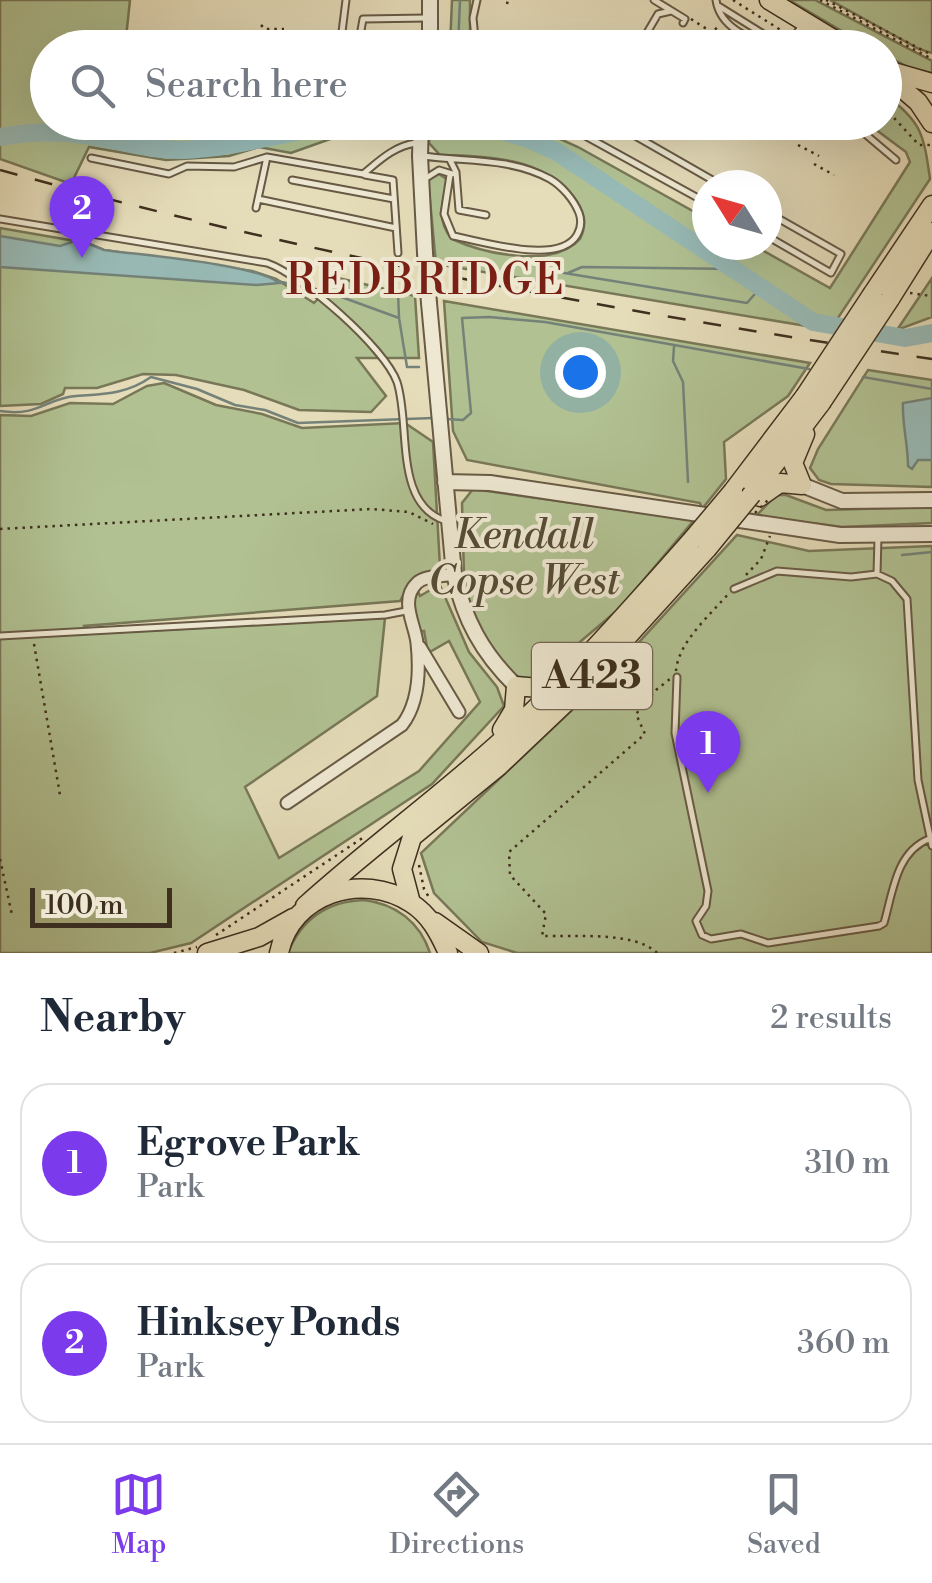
<!DOCTYPE html>
<style>
body{margin:0;font-family:"Libre Bodoni",serif;background:#f2f2f3;color:#1f2937}
.compass{position:absolute;left:692px;top:170px;width:90px;height:90px;border-radius:50%;background:#fff;box-shadow:0 10px 40px #0002;rotate:307deg}
.scale{position:absolute;left:30px;bottom:25px;width:142px;box-sizing:border-box;padding-left:10px;border:5px solid #3e2f1e;border-top:0;font-size:28px;line-height:35px;white-space:nowrap;color:#3e2f1e;-webkit-text-stroke:8px #eee8d2;paint-order:stroke}
.you{position:absolute;left:580px;top:372px;width:35px;height:35px;margin:-25px;border:8px solid #fff;border-radius:50%;background:#1a73e8;box-shadow:0 0 0 15px #1a73e833}
.badge{display:grid;place-items:center;width:65px;height:65px;border-radius:50%;background:#7c3aed;color:#fff;font-size:32px;font-weight:700}
.pin{position:absolute;translate:-50% -82px;filter:drop-shadow(0 2px 5px #0008)}
.pin::after{content:'';position:absolute;top:52px;width:35px;height:30px;background:inherit;clip-path:polygon(0 0,100% 0,50% 100%)}
.list{margin:0;padding:0;list-style:none}
h2{display:flex;justify-content:space-between;align-items:center;height:130px;margin:0;padding:0 40px;font-size:42px}
h2 small{font-size:32px;font-weight:400;color:#747a83}
.list li{display:grid;grid-template-columns:65px 1fr auto;gap:30px;align-items:center;box-sizing:border-box;height:160px;margin:0 20px 20px;padding:0 20px;border:2px solid #e0e1e3;border-radius:30px}
.list b{display:block;font-size:38px;white-space:nowrap}
.list p{margin:0;font-size:32px;white-space:nowrap;color:#747a83}
.list em{font-size:32px;font-style:normal;color:#747a83}
.icon{flex:none;width:55px;height:55px;fill:none;stroke:currentColor;stroke-width:2;stroke-linecap:round;stroke-linejoin:round}
.map{position:relative;flex:none;width:932px;height:953px;overflow:hidden}
.search{position:absolute;background:#fff;box-shadow:0 10px 40px #0002;left:30px;right:30px;top:30px;height:110px;display:flex;align-items:center;gap:25px;box-sizing:border-box;padding:0 35px;border-radius:55px;color:#747a83;font-size:38px}
.sheet{height:490px;background:#fff}
nav{display:flex;justify-content:space-around;align-items:center;box-sizing:border-box;height:140px;border-top:2px solid #e0e1e3;background:#fff;font-size:28px;color:#747a83}
nav a{display:grid;justify-items:center;gap:5px}
nav .on{color:#7c3aed}
.map>svg:first-child{display:block}
.green{fill:#b1c192;stroke:#787858;stroke-width:2.5}
.water{fill:#98bab6;stroke:#748279;stroke-width:2.5}
.lines{fill:none;stroke-linecap:round;stroke-linejoin:round}
.stream{stroke:#748279;stroke-width:2.5}
.river{stroke:#98bab6;stroke-width:18}
.service-casing{stroke:#685a45;stroke-width:9}
.minor-casing{stroke:#685a45;stroke-width:15}
.tertiary-casing{stroke:#685a45;stroke-width:18}
.primary-casing{stroke:#3e2f1e;stroke-width:21}
.trunk-casing{stroke:#3e2f1e;stroke-width:21}
.path{stroke:#3e2f1e;stroke-width:2.5;stroke-dasharray:2.5 5;stroke-linecap:butt}
.service{stroke:#eee8d2;stroke-width:5}
.minor{stroke:#eee8d2;stroke-width:11}
.tertiary{stroke:#eee8d2;stroke-width:14}
.primary{stroke:#e5dcb9;stroke-width:18}
.trunk{stroke:#e5dcb9;stroke-width:18}
.rail{stroke:#3e2f1e;stroke-width:2.5;stroke-dasharray:18 18;stroke-linecap:butt}
.tertiary-bridge-casing{stroke:#685a45;stroke-width:18;stroke-linecap:butt}
.trunk-bridge-casing{stroke:#3e2f1e;stroke-width:21;stroke-linecap:butt}
.path-bridge{stroke:#3e2f1e;stroke-width:2.5;stroke-dasharray:2.5 5;stroke-linecap:butt}
.tertiary-bridge{stroke:#eee8d2;stroke-width:14}
.trunk-bridge{stroke:#e5dcb9;stroke-width:18}
.labels{text-anchor:middle;dominant-baseline:central;stroke-width:8;stroke-linejoin:round;paint-order:stroke}
.shield{fill:#eee8d2;stroke:#736654;stroke-width:2.5}
.shield-label{font-size:38px;font-weight:bold;fill:#3e2f1e}
.park-label{font-size:40px;font-style:italic;fill:#554c35;stroke:#eee8d2}
.neighbourhood-label{font-size:42px;letter-spacing:2.5px;fill:#7a1f14;stroke:#eee8d2}
</style>
<div class="map">
<svg width="932" height="953" viewBox="0 0 932 953">
<rect width="100%" height="100%" fill="#e5dcb9"/>
<filter id="stains"><feTurbulence type="fractalNoise" baseFrequency=".002" numOctaves="4"/><feColorMatrix values="0 0 0 0 .2 0 0 0 0 .09 0 0 0 0 .02 0 0 0 .5 -.17"/></filter>
<radialGradient id="worn" r=".72"><stop offset=".6" stop-color="#630" stop-opacity="0"/><stop offset="1" stop-color="#630" stop-opacity=".3"/></radialGradient>
<path class="green" d="M 0,0 L 130,0 L 125,47 L 48,48 L 48,122 L 412,123 L 410,134 L 333,138 L 291,153 L 259,147 L 229,156 L 166,160 L 89,147 L 71,184 L 0,159 Z
M 452,0 L 470,0 L 470,47 L 450,47 Z
M 789,0 L 815,0 L 932,61 L 932,74 L 914,70 L 885,55 L 884,48 L 869,47 Z
M 830,0 L 932,0 L 932,53 L 919,49 Z
M 885,95 C 922,121 924,136 930,179 L 830,330 L 436,264 L 428,179 L 439,174 L 448,180 C 442,201 436,221 452,239 C 485,254 553,269 580,239 C 588,223 584,210 573,196 C 541,157 486,156 440,155 L 429,143 L 430,123 L 525,123 L 578,147 L 707,219 L 707,245 L 753,245 L 830,288 L 910,162 L 906,152 L 867,123 L 884,122 Z
M 0,228 L 75,241 L 80,247 L 87,243 L 104,250 L 252,271 L 276,279 L 314,303 L 338,278 L 415,296 L 419,358 L 357,358 L 386,396 L 371,412 L 299,410 L 244,390 L 176,375 L 143,374 L 97,388 L 65,388 L 63,394 L 41,404 L 0,406 Z
M 932,278 L 932,317 L 897,330 Z
M 444,301 L 810,363 L 788,396 L 724,442 L 726,479 L 702,509 L 700,503 L 467,460 L 453,431 Z
M 868,370 L 932,380 L 932,487 L 831,484 L 819,480 L 810,468 L 818,449 Z
M 164,383 L 216,405 L 262,414 L 302,428 L 405,423 L 433,442 L 440,567 L 412,580 L 400,601 L 84,626 L 86,634 L 385,618 L 377,696 L 245,787 L 279,858 L 419,771 L 480,702 L 449,641 L 428,653 L 424,631 L 417,632 L 412,606 L 418,591 L 420,596 L 432,589 L 428,584 L 439,583 L 469,652 L 497,687 L 504,706 L 432,784 L 191,943 L 150,953 L 0,953 L 0,415 L 31,416 L 70,403 L 113,404 L 147,386 Z
M 473,489 L 694,520 L 620,608 L 535,680 L 518,679 L 490,650 L 469,602 L 464,575 L 462,503 Z
M 776,495 L 786,495 L 826,510 L 932,507 L 932,523 L 842,527 L 756,516 Z
M 737,535 L 809,551 L 932,546 L 932,953 L 517,953 L 482,942 L 434,893 L 421,853 L 608,676 Z
M 364,900 C 396,904 420,922 430,953 L 288,953 C 301,919 328,901 364,900 Z"/>
<path class="water" d="M 0,236 L 60,246 L 75,241 L 80,247 L 87,243 L 104,250 C 139,255 257,264 279,283 L 257,285 L 0,267 Z
M 932,398 L 932,460 L 918,460 L 912,469 L 908,466 C 908,444 902,424 903,403 Z"/>
<g class="lines">
<path class="stream" d="M 458,48 L 460,0
M 330,122 L 331,125
M 195,149 L 209,123 L 215,122
M 552,271 L 747,303 L 761,287
M 568,273 L 582,267 L 735,269
M 277,281 L 300,286
M 325,291 L 399,318 L 407,367 L 419,367
M 398,293 L 399,317
M 674,347 L 673,361 L 683,382 L 688,482
M 863,377 L 932,389
M 0,411 C 39,417 46,398 76,396 C 104,394 127,394 151,377 L 197,389 L 235,405 L 265,410 L 298,423 L 433,418
M 446,419 L 463,420 L 471,413 L 462,318 L 489,317 L 545,322 L 809,369
M 902,555 L 932,552"/>
<path class="river" d="M 470,122 L 526,138 L 557,152 L 813,322 L 905,338 L 932,333
M 0,137 C 28,132 56,131 85,135 C 119,140 149,151 184,150 C 244,147 301,127 360,122"/>
<g class="service-casing">
<path id="service" d="M 654,0 L 685,19 L 683,23
M 716,0 L 717,5 L 781,45 L 793,38 L 803,24
M 717,5 C 724,30 754,42 778,45
M 358,47 L 363,19 L 427,18
M 340,48 L 346,0
M 476,48 L 473,18 L 477,0
M 638,48 L 658,14 L 671,11
M 817,48 L 824,36
M 560,122 L 707,203
M 611,122 L 721,185
M 851,122 L 896,160
M 423,156 C 465,162 509,157 550,179 C 562,186 574,200 579,213 C 582,221 581,228 577,235 C 559,266 482,241 453,236 L 444,214 L 450,175
M 91,158 L 169,174 L 187,166 L 234,167 L 267,157
M 450,160 L 456,172 L 459,210 L 486,215
M 365,175 L 393,180 L 398,253
M 292,180 L 394,199
M 423,180 L 439,170 L 452,174
M 258,199 L 396,228
M 256,208 L 267,157 L 363,174 C 379,161 394,146 416,143
M 767,212 L 841,254 L 831,273 L 767,236
M 0,219 L 267,263 C 302,275 385,348 397,382 C 411,424 393,505 446,521
M 877,574 L 878,537
M 734,589 L 777,571 L 851,577 L 877,574 L 892,581 L 907,599 L 918,780 L 932,846
M 0,636 L 385,615 L 406,611
M 677,677 L 675,733 L 708,891 L 706,906 L 696,921 L 702,935 L 711,939 L 741,934 L 768,943 L 879,926 L 884,923 C 893,892 896,852 929,839"/>
</g>
<g class="minor-casing">
<path id="minor" d="M 420,647 L 459,712
M 287,803 L 402,725 C 419,703 420,671 417,643 C 415,624 399,600 417,583 C 425,575 442,577 454,574"/>
</g>
<g class="tertiary-casing">
<path id="tertiary" d="M 430,0 L 430,48
M 421,122 L 420,156 L 425,253
M 429,303 L 454,574 C 464,619 482,653 516,686
M 445,482 L 490,483 L 840,535 L 932,534
M 802,485 L 842,501 L 932,500"/>
</g>
<g class="primary-casing">
<path id="primary" d="M 769,0 L 848,48
M 890,71 L 932,83
M 884,73 L 918,102 L 932,123"/>
</g>
<g class="trunk-casing">
<path id="trunk" d="M 873,293 L 932,205
M 890,299 L 932,232
M 802,485 L 793,463 L 805,434
M 733,491 L 805,396
M 752,494 L 821,403
M 760,497 L 780,483 L 802,485
M 502,730 L 514,710 L 516,686 L 539,688 L 558,676
M 411,903 L 402,869 L 412,837 L 499,766 L 578,691 L 707,549
M 305,906 C 368,849 437,799 500,742 C 568,680 630,610 691,541
M 435,922 L 479,953
M 207,953 L 259,937 L 293,918
M 279,953 C 291,894 362,871 411,903 C 430,915 439,933 448,953"/>
</g>
<path class="path" d="M 733,0 L 787,34
M 820,0 L 932,59
M 826,0 L 932,55
M 507,4 L 508,0
M 691,19 L 713,33 L 719,24
M 261,25 L 265,29 L 284,29
M 713,34 L 718,48
M 798,41 L 808,48
M 884,107 L 919,145 L 932,145
M 798,145 L 819,156
M 814,164 L 834,175
M 910,293 L 931,296
M 0,529 L 371,509 L 409,512 L 433,524
M 746,575 L 761,559 L 770,536
M 34,644 L 60,795
M 676,671 C 678,642 712,613 730,592
M 0,859 L 12,915
M 419,865 L 424,889 L 430,899
M 216,935 L 364,837
M 174,953 L 197,947
M 657,953 C 635,931 573,937 542,936 L 546,914 L 510,875 L 509,852 L 645,734 L 636,714 L 656,690 L 670,679"/>
<use href="#service" class="service"/>
<use href="#minor" class="minor"/>
<use href="#tertiary" class="tertiary"/>
<use href="#primary" class="primary"/>
<use href="#trunk" class="trunk"/>
<path class="rail" d="M 0,170 C 309,256 615,311 932,359"/>
<g class="tertiary-bridge-casing">
<path id="tertiary-bridge" d="M 425,253 L 429,303"/>
</g>
<g class="trunk-bridge-casing">
<path id="trunk-bridge" d="M 805,396 L 873,293
M 821,403 L 890,299
M 691,541 L 733,491
M 707,549 L 752,494"/>
</g>
<path class="path-bridge" d="M 755,513 L 769,499"/>
<use href="#tertiary-bridge" class="tertiary-bridge"/>
<use href="#trunk-bridge" class="trunk-bridge"/>
</g>
<g class="labels">
<rect class="shield" x="532" y="643" width="120" height="66" rx="8"/>
<g class="shield-label">
<text x="592" y="676">A423</text>
</g>
<g class="park-label">
<text x="524" y="536">Kendall<tspan x="524" dy="46">Copse West</tspan></text>
</g>
<g class="neighbourhood-label">
<text x="426" y="281">REDBRIDGE</text>
</g>
</g>
<rect width="100%" height="100%" filter="url(#stains)"/>
<rect width="100%" height="100%" fill="url(#worn)"/>
</svg>
<svg class="compass" viewBox="-18 -18 36 36"><path d="M0-13l5 13h-10z" fill="#e53935"/><path d="M0 13l5-13h-10z" fill="#747a83"/></svg>
<div class="scale">100 m</div>
<div class="you"></div>
<div class="pin badge" style="left:708px;top:793px">1</div>
<div class="pin badge" style="left:82px;top:258px">2</div>
<div class="search"><svg class="icon" aria-label="search" viewBox="0 0 24 24"><circle cx="10" cy="10" r="6"/><path d="M15 15l6 6"/></svg>Search here</div>
</div>
<section class="sheet">
<h2>Nearby<small>2 results</small></h2>
<ul class="list">
<li><span class="badge">1</span><div><b>Egrove Park</b><p>Park</p></div><em>310 m</em></li>
<li><span class="badge">2</span><div><b>Hinksey Ponds</b><p>Park</p></div><em>360 m</em></li>
</ul>
</section>
<nav>
<a class="on"><svg class="icon" aria-label="map" viewBox="0 0 24 24"><path d="M3 6l6-2 6 2 6-2v14l-6 2-6-2-6 2zM9 4v14M15 6v14"/></svg>Map</a>
<a><svg class="icon" aria-label="directions" viewBox="0 0 24 24"><path d="M12 3l9 9-9 9-9-9zM9 14v-3h6M13 9l2 2-2 2"/></svg>Directions</a>
<a><svg class="icon" aria-label="saved" viewBox="0 0 24 24"><path d="M7 4h10v16l-5-4-5 4z"/></svg>Saved</a>
</nav>
